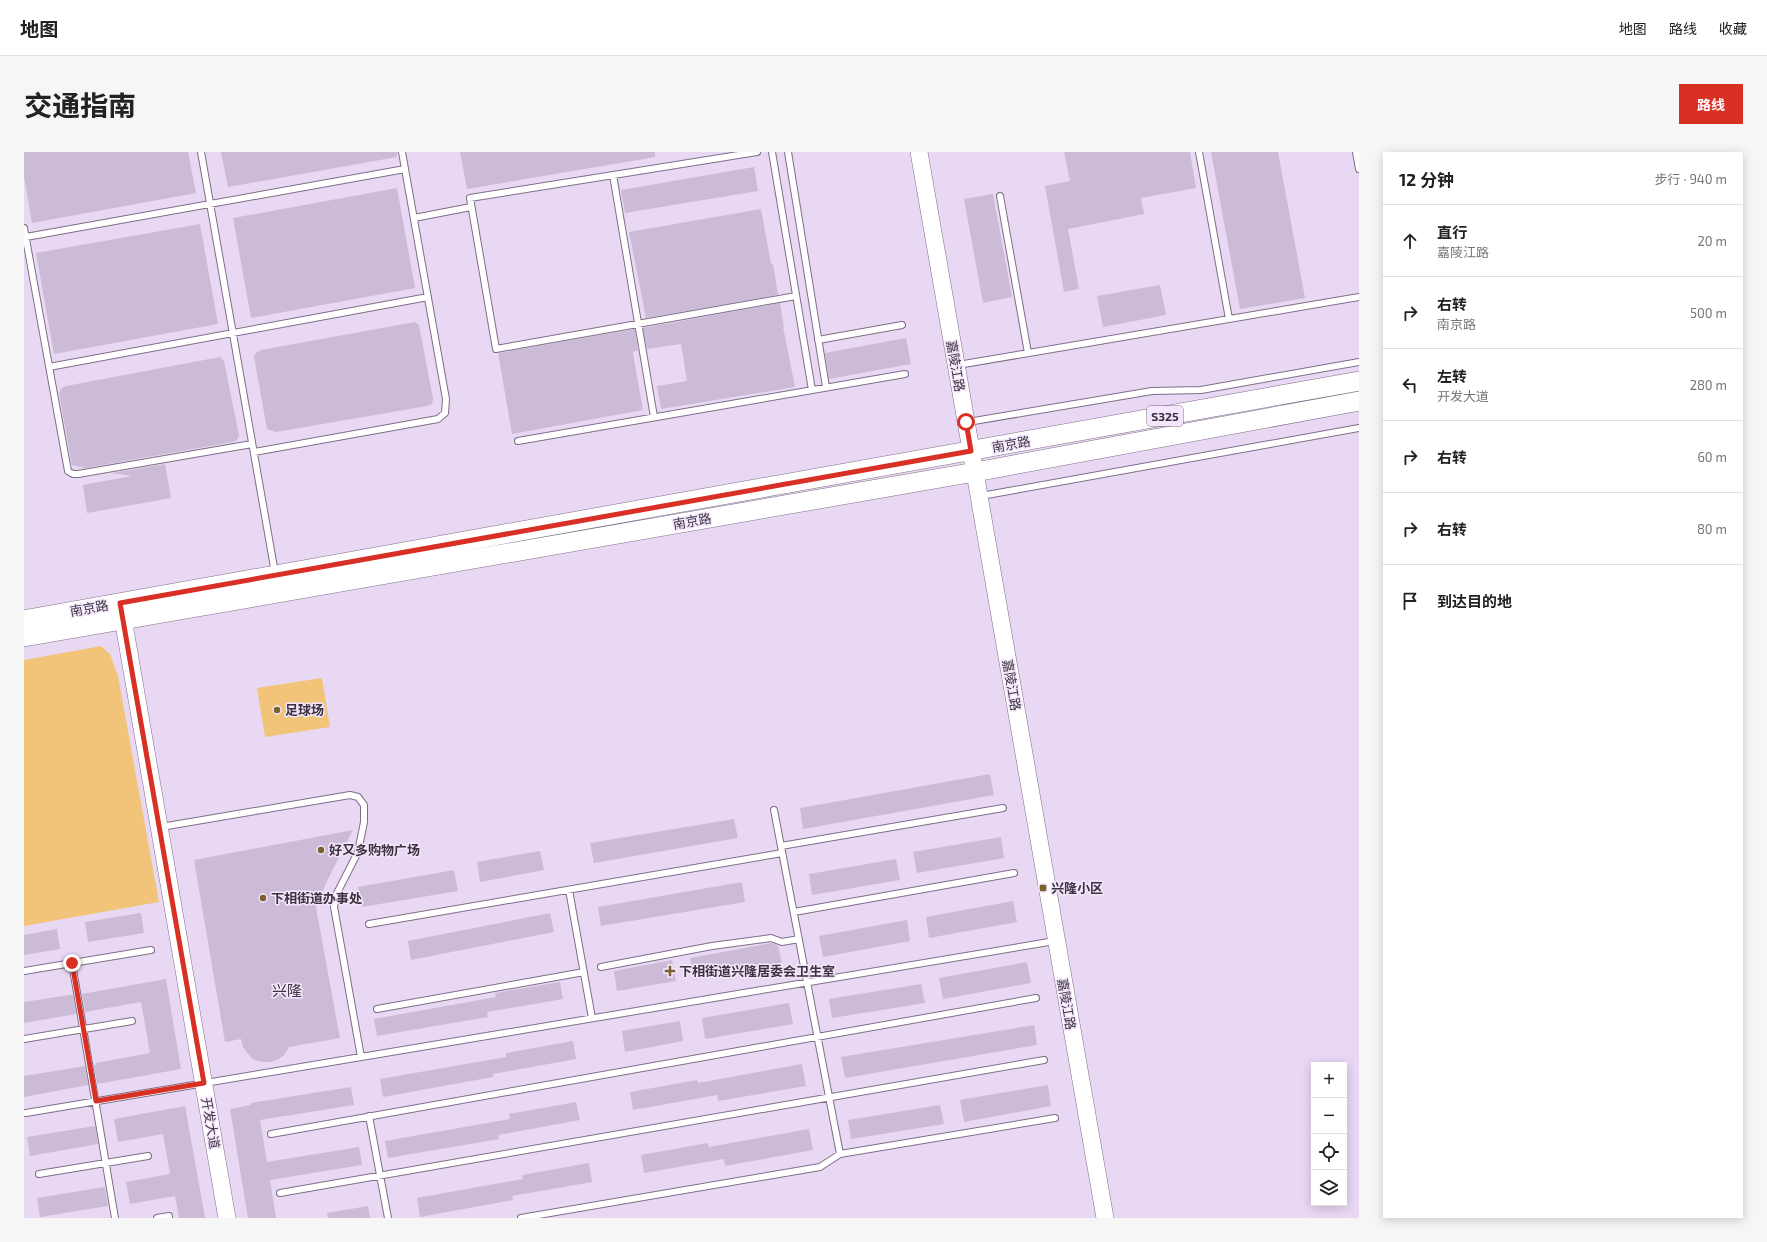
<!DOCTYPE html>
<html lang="zh">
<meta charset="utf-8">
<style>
body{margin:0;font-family:"Exo 2","Noto Sans SC",sans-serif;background:#f6f6f6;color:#222}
.controls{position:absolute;right:12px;bottom:12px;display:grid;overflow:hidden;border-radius:0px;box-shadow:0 2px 10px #0003}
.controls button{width:36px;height:36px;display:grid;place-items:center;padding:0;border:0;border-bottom:1px solid #e0e0e0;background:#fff;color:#222;font:20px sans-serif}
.stop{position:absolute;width:12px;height:12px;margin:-9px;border:3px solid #d93025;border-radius:50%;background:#fff}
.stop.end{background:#d93025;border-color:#fff;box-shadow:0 1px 4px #0008}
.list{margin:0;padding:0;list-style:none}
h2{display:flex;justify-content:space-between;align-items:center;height:52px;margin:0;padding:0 16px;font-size:17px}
h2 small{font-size:13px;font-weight:400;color:#767676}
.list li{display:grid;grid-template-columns:26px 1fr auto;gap:12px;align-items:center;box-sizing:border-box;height:72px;padding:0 16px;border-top:1px solid #e0e0e0}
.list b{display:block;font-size:15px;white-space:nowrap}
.list p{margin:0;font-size:13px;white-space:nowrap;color:#767676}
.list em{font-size:13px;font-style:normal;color:#767676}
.icon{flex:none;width:22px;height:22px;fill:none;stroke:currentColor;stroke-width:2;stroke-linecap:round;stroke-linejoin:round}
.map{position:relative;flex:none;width:1335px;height:1066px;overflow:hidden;border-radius:0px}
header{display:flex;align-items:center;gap:24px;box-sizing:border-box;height:56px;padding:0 20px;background:#fff;border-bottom:1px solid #e0e0e0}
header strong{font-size:19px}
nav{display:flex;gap:22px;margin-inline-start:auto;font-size:14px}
.intro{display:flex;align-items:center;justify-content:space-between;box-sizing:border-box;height:96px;padding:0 24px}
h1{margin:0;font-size:28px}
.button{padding:10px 18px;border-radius:0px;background:#d93025;color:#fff;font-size:14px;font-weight:700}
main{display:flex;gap:24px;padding:0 24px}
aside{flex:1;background:#fff;border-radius:0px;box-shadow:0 2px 10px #0003}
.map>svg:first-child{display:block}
.green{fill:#f2c479}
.building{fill:#cbbbd6}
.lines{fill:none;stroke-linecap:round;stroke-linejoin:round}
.lane-casing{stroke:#7e6f87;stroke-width:8}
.secondary-casing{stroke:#7e6f87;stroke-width:18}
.primary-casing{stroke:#7e6f87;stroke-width:20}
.lane{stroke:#fff;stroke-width:6}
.secondary{stroke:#fff;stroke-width:17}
.primary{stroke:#fff;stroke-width:19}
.route{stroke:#d93025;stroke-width:5}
.poi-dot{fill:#7b6032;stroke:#f4e7fd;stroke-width:1.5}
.labels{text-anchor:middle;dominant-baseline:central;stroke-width:3;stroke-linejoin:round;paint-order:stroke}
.shield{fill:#f4e7fd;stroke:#726977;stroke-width:1}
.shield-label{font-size:12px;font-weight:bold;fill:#3a333e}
.street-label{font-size:13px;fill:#3a333e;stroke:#f4e7fd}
.poi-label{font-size:13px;font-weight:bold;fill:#3a333e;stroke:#f4e7fd;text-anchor:start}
.quarter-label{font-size:15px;fill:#3a333e;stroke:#f4e7fd}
</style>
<header>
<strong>地图</strong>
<nav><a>地图</a><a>路线</a><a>收藏</a></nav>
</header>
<div class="intro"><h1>交通指南</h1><a class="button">路线</a></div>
<main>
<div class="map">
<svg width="1335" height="1066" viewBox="0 0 1335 1066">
<rect width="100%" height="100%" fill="#e9d8f4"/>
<path class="green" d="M 77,494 L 86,502 L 94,524 L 135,750 L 0,774 L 0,508 Z
M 298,526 L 306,575 L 241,585 L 233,536 Z"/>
<path class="building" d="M 0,0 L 164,0 L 172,41 L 8,71 L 0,25 Z
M 197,0 L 373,0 L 373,5 L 204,35 Z
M 436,0 L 631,0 L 631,5 L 443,37 Z
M 1040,0 L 1166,0 L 1172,36 L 1117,46 L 1120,62 L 1044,77 L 1055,137 L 1040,140 L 1021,34 L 1046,29 Z
M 1187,0 L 1254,0 L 1281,146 L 1216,157 Z
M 730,15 L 734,39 L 601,61 L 597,38 Z
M 373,36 L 391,136 L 227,166 L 209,66 Z
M 969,42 L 988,145 L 959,151 L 940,47 Z
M 737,57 L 747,112 L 749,112 L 754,143 L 622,166 L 605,80 Z
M 176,72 L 194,172 L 30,202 L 12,101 Z
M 1136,133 L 1142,163 L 1079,175 L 1073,144 Z
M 756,151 L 760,175 L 759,175 L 771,235 L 637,257 L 633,234 L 663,229 L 657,192 L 623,197 L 619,176 Z
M 391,170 L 395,173 L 409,247 L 408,252 L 403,254 L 252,280 L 243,277 L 230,205 L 232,201 L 237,198 Z
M 611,177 L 614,199 L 610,199 L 609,202 L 619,258 L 488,282 L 474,201 Z
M 882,186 L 887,212 L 805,227 L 801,201 Z
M 196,205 L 200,209 L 215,283 L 213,288 L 209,290 L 61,316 L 48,313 L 35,241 L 38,236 L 42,234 Z
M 141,312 L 147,346 L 63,361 L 59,333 L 108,324 L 88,321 Z
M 966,622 L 970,643 L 779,677 L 776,656 Z
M 710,667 L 714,686 L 570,711 L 566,691 Z
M 329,678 L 302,731 L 292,756 L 316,886 L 265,895 L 261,902 L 255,907 L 247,910 L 238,910 L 230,908 L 224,902 L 219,895 L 217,887 L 201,890 L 170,708 Z
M 977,685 L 980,706 L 893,721 L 889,700 Z
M 516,699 L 520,718 L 456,730 L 453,710 Z
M 872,707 L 876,728 L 788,743 L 785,722 Z
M 430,718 L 434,739 L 338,755 L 334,735 Z
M 718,730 L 721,750 L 577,774 L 574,755 Z
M 989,749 L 993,770 L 905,786 L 902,765 Z
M 117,761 L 120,781 L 64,790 L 61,770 Z
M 526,761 L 530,780 L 387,808 L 384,789 Z
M 883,768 L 886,789 L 799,805 L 795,784 Z
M 33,777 L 36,797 L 0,803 L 0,783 Z
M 748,791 L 754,794 L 758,811 L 670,827 L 666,806 Z
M 648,808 L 652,829 L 593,839 L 590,819 Z
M 1003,810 L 1007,831 L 919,847 L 915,826 Z
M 142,827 L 157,917 L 73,932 L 70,913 L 72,913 L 72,911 L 126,901 L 117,850 L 61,860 L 58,842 Z
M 536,830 L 539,847 L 463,860 L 464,865 L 353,884 L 350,867 L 472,845 L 471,841 Z
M 897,832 L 901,851 L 808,866 L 805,847 Z
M 45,843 L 49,843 L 52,862 L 0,871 L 0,850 Z
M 765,851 L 769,872 L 681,887 L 678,866 Z
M 656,869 L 659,889 L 601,900 L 598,879 Z
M 1010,873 L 1013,893 L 821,926 L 817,905 Z
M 549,889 L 552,907 L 469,922 L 469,925 L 359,945 L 356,927 L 482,905 L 482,901 Z
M 778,912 L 782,934 L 694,949 L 693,943 L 609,958 L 606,940 L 673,928 L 674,931 Z
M 61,914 L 64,933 L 0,945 L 0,924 Z
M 1024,933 L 1027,954 L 940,970 L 936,948 Z
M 327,935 L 330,953 L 236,968 L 243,1010 L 335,995 L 338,1013 L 246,1028 L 252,1066 L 224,1066 L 206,957 L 227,953 L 227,951 Z
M 552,950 L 556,968 L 474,983 L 475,987 L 364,1006 L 361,989 L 486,967 L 485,962 Z
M 916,953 L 920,972 L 827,987 L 824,968 Z
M 161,954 L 181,1066 L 155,1066 L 151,1044 L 106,1052 L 102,1030 L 146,1022 L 139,982 L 94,990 L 90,967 Z
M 71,974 L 74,992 L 6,1004 L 3,985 Z
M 785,977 L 789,998 L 701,1014 L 700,1007 L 620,1021 L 617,1003 L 684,991 L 685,995 Z
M 565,1011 L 568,1030 L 488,1044 L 489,1048 L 396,1065 L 393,1046 L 499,1027 L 498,1023 Z
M 81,1035 L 84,1054 L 16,1065 L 13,1046 Z
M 344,1054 L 346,1066 L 304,1066 L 303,1061 Z"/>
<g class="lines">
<g class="lane-casing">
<path id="lane" d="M 177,0 L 251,421
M 733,0 L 446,46 L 472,197 L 772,144
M 748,0 L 788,238
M 764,0 L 802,235
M 1175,0 L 1205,167
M 1332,0 L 1335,17
M 589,23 L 630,265
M 976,44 L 1004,201
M 390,66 L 447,55
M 0,76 L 44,319 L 49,322 L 54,322 L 228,292
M 2,85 L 381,17
M 794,188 L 878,173
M 934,213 L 1335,145
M 25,215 L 404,145
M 944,270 L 1128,239 L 1177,238 L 1335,210
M 494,289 L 881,222
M 230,300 L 414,267 L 421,261 L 422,247 L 378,0
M 957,344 L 1335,276
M 750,658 L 816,1002
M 137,675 L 326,643 L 334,645 L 340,653 L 340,670 L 334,700 L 312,743 L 310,755 L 337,905
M 757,694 L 979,656
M 545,738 L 568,866
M 770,760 L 990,721
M 345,772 L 758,701
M 48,811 L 91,1066
M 577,815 L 688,794 L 747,786 L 758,790 L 775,787
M 0,819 L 127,798
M 353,857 L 560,820
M 0,887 L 108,869
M 2,961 L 1031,789
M 345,964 L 364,1066
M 247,982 L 1012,846
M 15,1022 L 124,1004
M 256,1041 L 1020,908
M 133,1066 L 145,1064
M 497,1066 L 796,1015 L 816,1002 L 1031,966"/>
</g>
<g class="secondary-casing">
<path id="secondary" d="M 895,0 L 1081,1066
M 97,455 L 203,1066"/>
</g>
<g class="primary-casing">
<path id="primary" d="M 0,468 L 1335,229
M 0,485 L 951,320 L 1335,249"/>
</g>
<use href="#lane" class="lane"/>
<use href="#secondary" class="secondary"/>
<use href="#primary" class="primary"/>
</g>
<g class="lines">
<path class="route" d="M 48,811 L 72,949 L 180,931 L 96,451 L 947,299 L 942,270"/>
</g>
<g class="poi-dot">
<circle cx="253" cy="558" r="4"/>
<circle cx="297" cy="698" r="4"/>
<rect x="1015" y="732" width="8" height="8" rx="2"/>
<circle cx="239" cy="746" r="4"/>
<path d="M644 813h4v4h4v4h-4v4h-4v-4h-4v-4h4z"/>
</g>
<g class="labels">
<rect class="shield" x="1123" y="254" width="36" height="20" rx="3"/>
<g class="shield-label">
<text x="1141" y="264">S325</text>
</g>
<g class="street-label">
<text transform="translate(932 214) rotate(80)">嘉陵江路</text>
<text transform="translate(987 292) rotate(-10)">南京路</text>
<text transform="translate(668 369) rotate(-10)">南京路</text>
<text transform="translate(65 456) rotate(-10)">南京路</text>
<text transform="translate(988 533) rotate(80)">嘉陵江路</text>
<text transform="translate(1043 852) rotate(80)">嘉陵江路</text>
<text transform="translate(187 971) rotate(80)">开发大道</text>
</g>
<g class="poi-label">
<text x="261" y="558">足球场</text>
<text x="305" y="698">好又多购物广场</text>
<text x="1027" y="736">兴隆小区</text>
<text x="247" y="746">下相街道办事处</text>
<text x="655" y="819">下相街道兴隆居委会卫生室</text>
</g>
<g class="quarter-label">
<text x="263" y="838">兴隆</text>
</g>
</g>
</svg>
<div class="controls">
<button>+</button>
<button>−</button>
<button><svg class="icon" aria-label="locate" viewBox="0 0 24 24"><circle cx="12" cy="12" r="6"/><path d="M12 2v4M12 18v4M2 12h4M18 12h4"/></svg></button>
<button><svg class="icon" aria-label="layers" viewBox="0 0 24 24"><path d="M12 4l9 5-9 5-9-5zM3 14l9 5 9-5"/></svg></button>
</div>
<div class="stop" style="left:942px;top:270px"></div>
<div class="stop end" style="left:48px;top:811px"></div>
</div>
<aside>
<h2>12 分钟<small>步行 · 940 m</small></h2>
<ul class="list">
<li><svg class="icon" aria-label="ahead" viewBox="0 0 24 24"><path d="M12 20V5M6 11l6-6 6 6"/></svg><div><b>直行</b><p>嘉陵江路</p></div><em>20 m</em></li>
<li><svg class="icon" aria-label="right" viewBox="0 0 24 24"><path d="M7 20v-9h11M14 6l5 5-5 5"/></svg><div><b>右转</b><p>南京路</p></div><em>500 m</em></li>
<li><svg class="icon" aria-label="left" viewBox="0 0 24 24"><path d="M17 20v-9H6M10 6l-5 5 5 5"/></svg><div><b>左转</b><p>开发大道</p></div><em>280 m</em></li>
<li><svg class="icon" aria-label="right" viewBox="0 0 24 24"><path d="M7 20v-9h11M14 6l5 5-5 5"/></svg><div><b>右转</b></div><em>60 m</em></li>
<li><svg class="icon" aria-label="right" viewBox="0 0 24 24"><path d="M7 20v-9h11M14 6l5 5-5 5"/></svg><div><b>右转</b></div><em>80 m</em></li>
<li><svg class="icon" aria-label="arrive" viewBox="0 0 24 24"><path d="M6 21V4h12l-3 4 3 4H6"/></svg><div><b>到达目的地</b></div></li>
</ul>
</aside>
</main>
